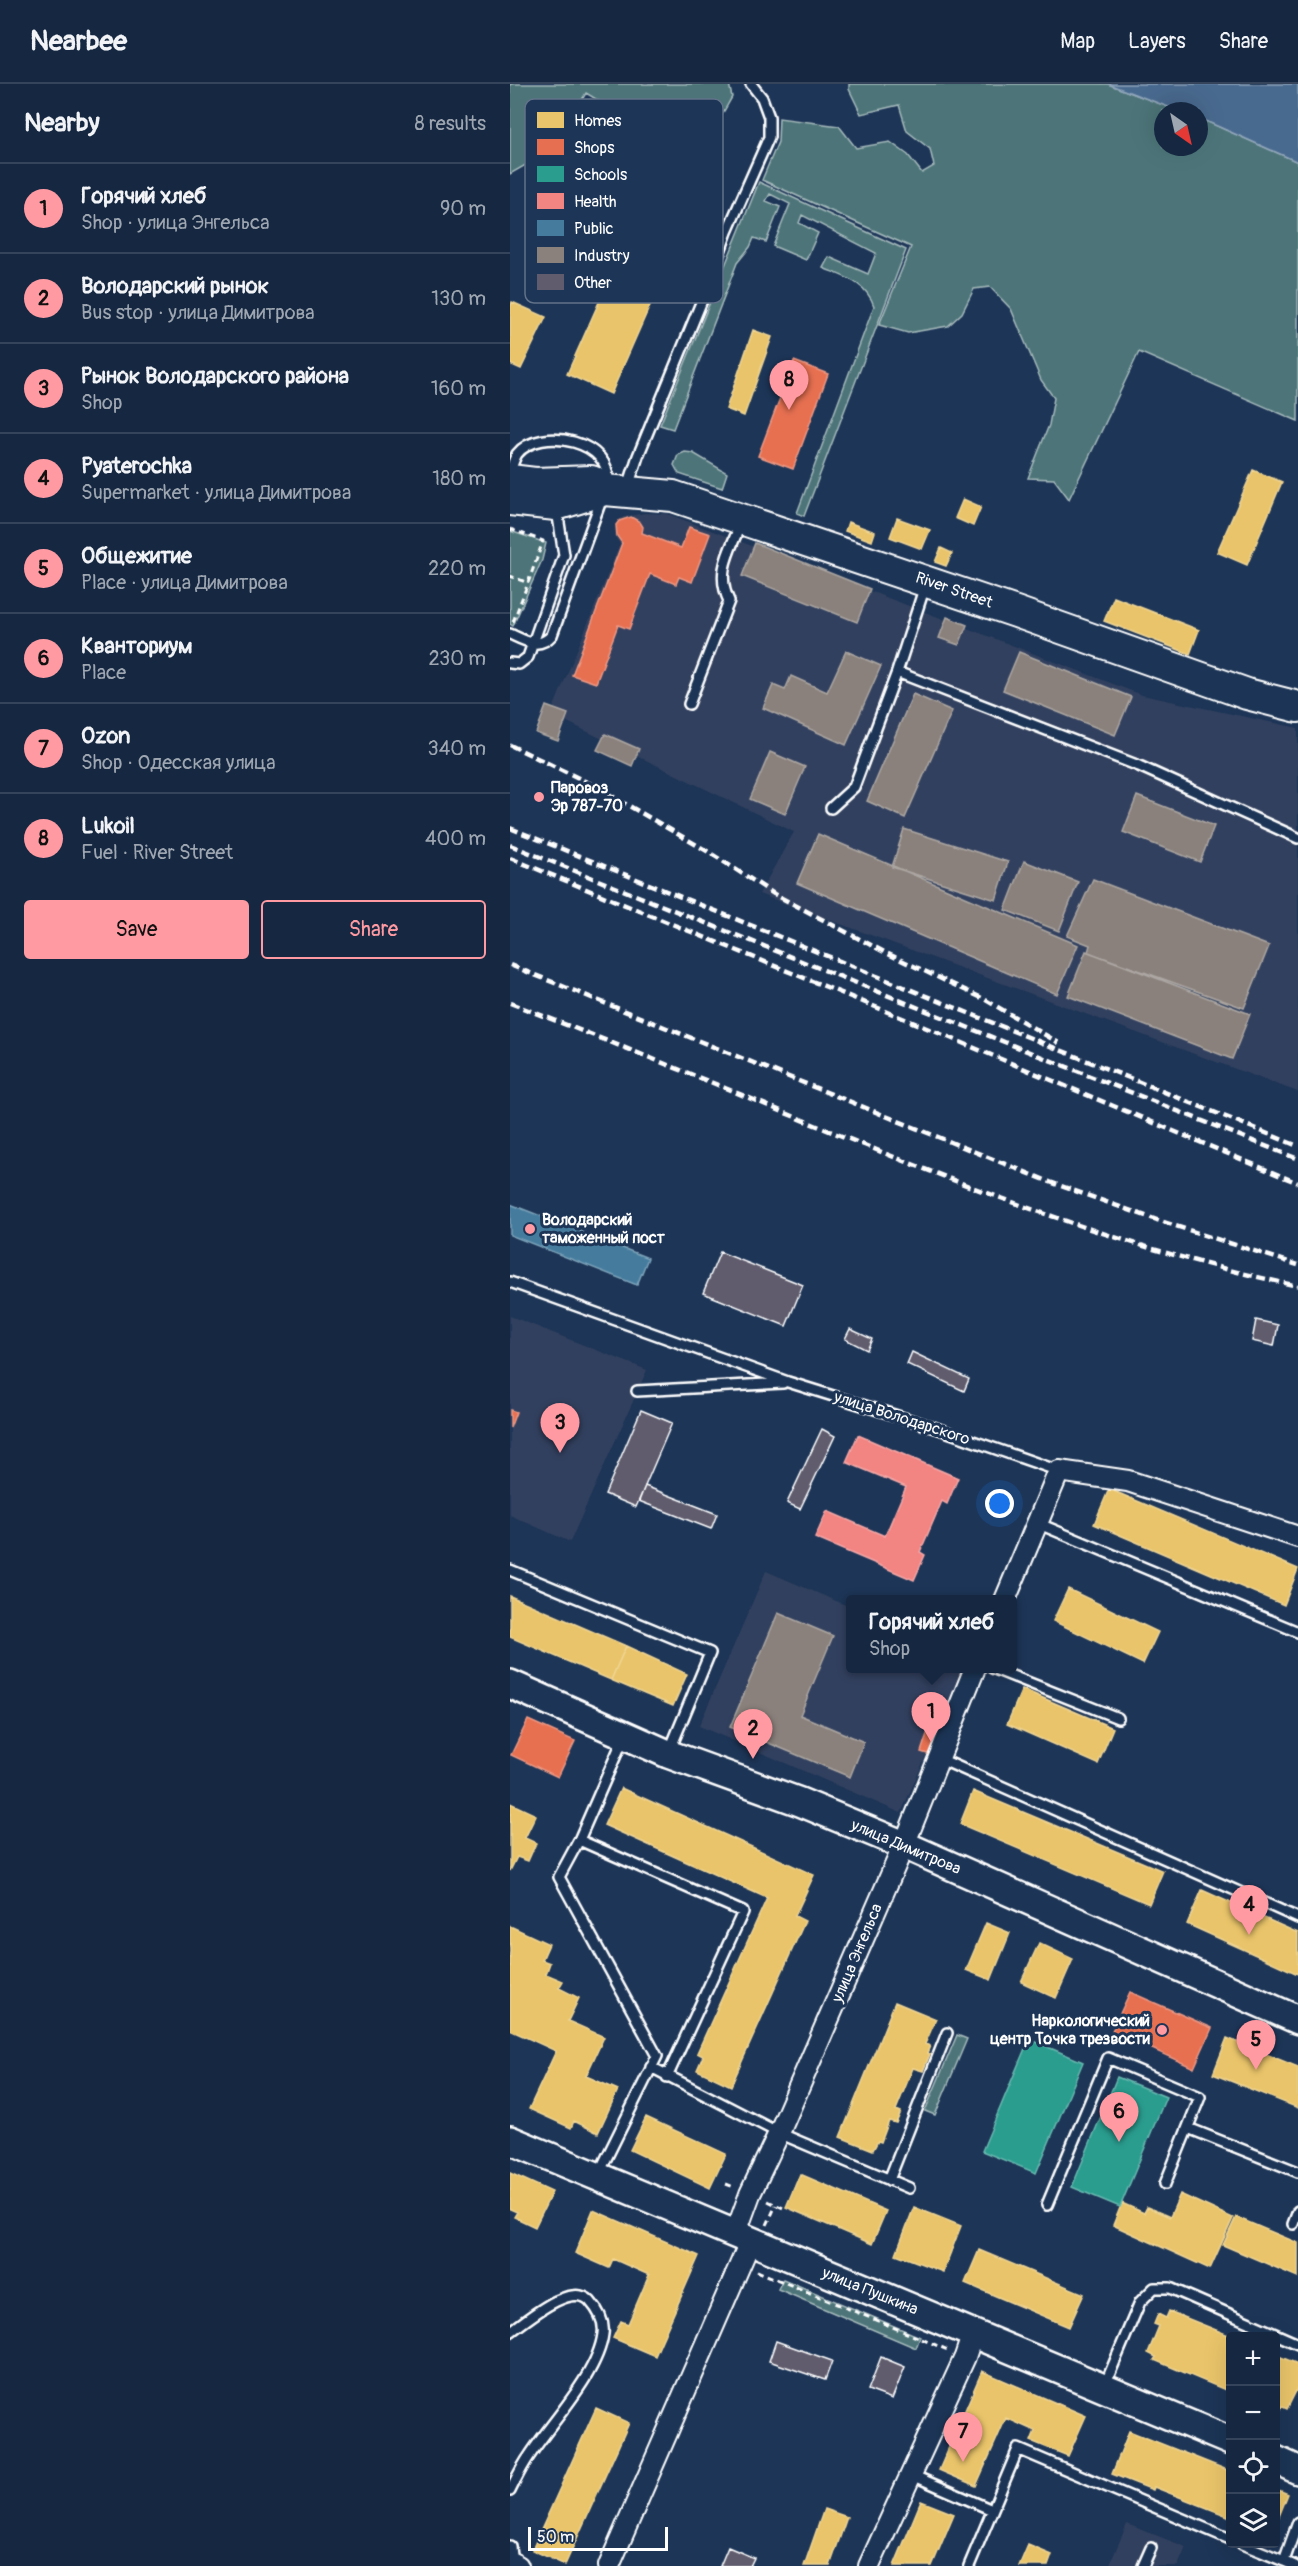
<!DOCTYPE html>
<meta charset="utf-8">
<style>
body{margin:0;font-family:Pangolin,sans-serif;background:#1f3048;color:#f1f3f6}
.controls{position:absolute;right:18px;bottom:18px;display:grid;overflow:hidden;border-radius:6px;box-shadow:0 6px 24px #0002}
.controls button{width:54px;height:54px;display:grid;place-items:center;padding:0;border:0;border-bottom:2px solid #35445a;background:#162841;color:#f1f3f6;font:30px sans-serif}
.compass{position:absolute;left:644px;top:18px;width:54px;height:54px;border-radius:50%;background:#162841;box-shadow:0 6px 24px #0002;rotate:146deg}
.scale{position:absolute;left:18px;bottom:15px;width:140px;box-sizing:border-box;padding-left:6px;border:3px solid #fff;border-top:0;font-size:16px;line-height:21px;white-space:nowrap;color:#fff;-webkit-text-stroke:4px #1d3557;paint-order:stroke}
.you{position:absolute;left:490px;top:1420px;width:21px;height:21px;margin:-15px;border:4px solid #fff;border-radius:50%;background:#1a73e8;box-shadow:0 0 0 9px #1a73e833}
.badge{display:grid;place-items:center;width:39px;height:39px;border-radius:50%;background:#ff9aa2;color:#111;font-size:20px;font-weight:700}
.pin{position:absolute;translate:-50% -50px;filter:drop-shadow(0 2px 3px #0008)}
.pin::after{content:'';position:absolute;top:32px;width:21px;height:18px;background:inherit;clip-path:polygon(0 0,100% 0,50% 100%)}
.popup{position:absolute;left:336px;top:1511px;width:171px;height:78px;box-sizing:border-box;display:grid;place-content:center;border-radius:6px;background:#162841;filter:drop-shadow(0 2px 4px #0005);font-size:20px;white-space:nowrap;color:#9ea6b1}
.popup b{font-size:22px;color:#f1f3f6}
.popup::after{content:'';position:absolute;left:50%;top:100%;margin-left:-12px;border:12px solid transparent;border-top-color:#162841}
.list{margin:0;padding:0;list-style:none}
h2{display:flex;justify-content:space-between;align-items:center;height:78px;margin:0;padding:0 24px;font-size:26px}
h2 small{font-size:20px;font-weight:400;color:#9ea6b1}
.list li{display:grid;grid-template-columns:39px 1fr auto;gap:18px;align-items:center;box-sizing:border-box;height:90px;padding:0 24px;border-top:2px solid #35445a}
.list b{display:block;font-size:22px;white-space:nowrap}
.list p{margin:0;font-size:20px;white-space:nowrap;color:#9ea6b1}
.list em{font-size:20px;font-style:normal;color:#9ea6b1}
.actions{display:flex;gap:12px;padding:18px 24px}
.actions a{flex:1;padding:14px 0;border:2px solid #ff9aa2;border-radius:6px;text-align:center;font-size:21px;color:#ff9aa2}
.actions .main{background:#ff9aa2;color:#111}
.icon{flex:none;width:33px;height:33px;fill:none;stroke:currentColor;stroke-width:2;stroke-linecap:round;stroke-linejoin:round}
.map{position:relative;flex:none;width:788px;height:2482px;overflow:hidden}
header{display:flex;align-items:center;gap:36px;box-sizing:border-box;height:84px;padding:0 30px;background:#162841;border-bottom:2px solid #35445a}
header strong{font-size:28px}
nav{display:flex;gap:33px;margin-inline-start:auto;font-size:21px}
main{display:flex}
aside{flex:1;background:#162841}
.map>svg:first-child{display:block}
.built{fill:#31415e}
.green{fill:#4d7579;stroke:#a6babc;stroke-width:1.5}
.water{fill:#486b8f;stroke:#91a6bc;stroke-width:1.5}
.homes{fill:#e9c46a;stroke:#f0d697;stroke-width:1.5}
.shops{fill:#e76f51;stroke:#ee9a85;stroke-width:1.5}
.schools{fill:#2a9d8f;stroke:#6abab1;stroke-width:1.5}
.health{fill:#f28482;stroke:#f6a9a8;stroke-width:1.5}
.public{fill:#457b9d;stroke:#7da3ba;stroke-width:1.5}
.industry{fill:#8a817c;stroke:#ada7a3;stroke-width:1.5}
.building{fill:#605c6e;stroke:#fff;stroke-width:1.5}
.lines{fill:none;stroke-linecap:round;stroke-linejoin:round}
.lane-casing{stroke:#fff;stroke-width:14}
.street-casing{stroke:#fff;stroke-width:24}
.secondary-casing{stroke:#fff;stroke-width:32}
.primary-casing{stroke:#fff;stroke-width:34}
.path{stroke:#fff;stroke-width:3;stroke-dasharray:6 4.5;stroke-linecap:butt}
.lane{stroke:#1d3557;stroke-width:9}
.street{stroke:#1d3557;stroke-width:20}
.secondary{stroke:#1d3557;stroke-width:27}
.primary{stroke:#1d3557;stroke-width:30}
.rail{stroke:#fff;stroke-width:4.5;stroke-dasharray:9 4.5;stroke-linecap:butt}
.poi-dot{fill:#ff9aa2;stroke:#1d3557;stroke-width:2}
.labels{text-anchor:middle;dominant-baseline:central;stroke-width:6;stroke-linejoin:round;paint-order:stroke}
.street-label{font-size:16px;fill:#fff;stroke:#1d3557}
.poi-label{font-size:16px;font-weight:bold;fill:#fff;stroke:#1d3557;text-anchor:start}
.key{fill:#1d3557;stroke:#617289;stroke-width:1.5}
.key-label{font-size:16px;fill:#fff}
</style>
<header>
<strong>Nearbee</strong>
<nav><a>Map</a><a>Layers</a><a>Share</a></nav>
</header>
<main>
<aside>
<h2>Nearby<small>8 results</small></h2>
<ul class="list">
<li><span class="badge">1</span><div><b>Горячий хлеб</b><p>Shop · улица Энгельса</p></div><em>90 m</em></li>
<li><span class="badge">2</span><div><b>Володарский рынок</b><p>Bus stop · улица Димитрова</p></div><em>130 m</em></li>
<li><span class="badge">3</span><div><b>Рынок Володарского района</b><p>Shop</p></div><em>160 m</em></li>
<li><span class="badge">4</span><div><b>Pyaterochka</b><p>Supermarket · улица Димитрова</p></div><em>180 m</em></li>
<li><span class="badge">5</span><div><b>Общежитие</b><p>Place · улица Димитрова</p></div><em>220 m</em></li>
<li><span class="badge">6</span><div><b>Кванториум</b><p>Place</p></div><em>230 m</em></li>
<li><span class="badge">7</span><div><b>Ozon</b><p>Shop · Одесская улица</p></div><em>340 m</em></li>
<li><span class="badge">8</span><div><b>Lukoil</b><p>Fuel · River Street</p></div><em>400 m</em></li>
</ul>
<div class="actions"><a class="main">Save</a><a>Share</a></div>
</aside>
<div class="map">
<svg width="788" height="2482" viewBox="0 0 788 2482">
<rect width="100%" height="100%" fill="#1d3557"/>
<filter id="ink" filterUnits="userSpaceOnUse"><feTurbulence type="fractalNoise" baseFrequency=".0167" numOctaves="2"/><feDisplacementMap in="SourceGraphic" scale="12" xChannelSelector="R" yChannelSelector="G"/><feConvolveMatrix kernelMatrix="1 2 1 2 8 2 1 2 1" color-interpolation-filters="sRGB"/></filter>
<g filter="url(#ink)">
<path class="built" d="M 135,429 L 158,430 L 632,611 L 788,644 L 788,1008 L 249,810 L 284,748 L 41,630 L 110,460 L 105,453 L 105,440 L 113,433 Z
M 0,1232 L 137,1286 L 60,1458 L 0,1431 Z
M 256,1487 L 340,1523 L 340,1584 L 453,1585 L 391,1729 L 189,1642 Z
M 617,2440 L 676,2463 L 668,2482 L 599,2482 Z"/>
<path class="green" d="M 0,0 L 219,0 L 222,13 C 215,25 206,44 194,51 C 159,72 106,26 76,9 L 42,66 L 0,90 Z
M 339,0 L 598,0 L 669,27 L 653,27 L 653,63 L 689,63 L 689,34 L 788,78 L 788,337 L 629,268 L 559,415 L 544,395 L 518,394 L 539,341 L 544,314 L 531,296 L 501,225 L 480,203 L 464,205 L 452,229 L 438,242 L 398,249 L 369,241 L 401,163 L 252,96 L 268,58 L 269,34 L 329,42 L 346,64 L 380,58 L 398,71 L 412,89 L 424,82 L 420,65 L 397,47 L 389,21 L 351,30 L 339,5 Z
M 249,98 L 396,166 L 294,432 L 287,429 L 364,222 C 356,198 334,193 313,184 L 319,173 L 358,190 L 366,169 L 292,131 L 289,139 L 308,149 L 296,176 L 263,162 L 280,120 L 260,110 L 256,117 L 270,123 L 256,158 L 244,154 L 240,163 L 227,179 L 163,345 L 150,341 Z
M 175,368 L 183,369 L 217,389 L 212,404 L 169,390 L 164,381 L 168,371 Z
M 0,447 L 36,459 L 32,476 L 3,542 L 0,540 Z
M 447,1951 L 457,1955 L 425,2031 L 415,2027 Z
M 273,2195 L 410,2253 L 406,2264 L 268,2205 Z"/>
<path class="water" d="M 598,0 L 788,0 L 788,78 L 689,34 L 689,27 L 669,27 Z"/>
<path class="homes" d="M 109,173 L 153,192 L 101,310 L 57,290 Z
M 2,218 L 36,233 L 11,285 L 0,280 L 0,223 Z
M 243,246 L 262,253 L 234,332 L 216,325 Z
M 743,386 L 772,398 L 737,481 L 707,468 Z
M 453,415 L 471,423 L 463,442 L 445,434 Z
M 387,434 L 420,446 L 412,465 L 380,453 Z
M 338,438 L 365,448 L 362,457 L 335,447 Z
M 431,464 L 442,469 L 436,482 L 425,478 Z
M 604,513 L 689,546 L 680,570 L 594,537 Z
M 599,1405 L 788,1485 L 774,1521 L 584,1440 Z
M 558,1505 L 648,1548 L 633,1580 L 543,1537 Z
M 0,1512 L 116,1562 L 101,1596 L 0,1553 Z
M 116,1562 L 177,1590 L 163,1622 L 101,1596 Z
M 512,1605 L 603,1644 L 588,1680 L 497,1640 Z
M 111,1704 L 304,1791 L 285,1832 L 295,1837 L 221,2002 L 187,1986 L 193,1972 L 187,1969 L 257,1814 L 94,1741 Z
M 463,1707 L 653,1787 L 639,1820 L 450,1740 Z
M 0,1719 L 26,1731 L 15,1754 L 26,1759 L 18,1777 L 7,1773 L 0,1787 Z
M 692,1806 L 788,1849 L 788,1890 L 677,1840 Z
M 476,1839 L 500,1849 L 481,1896 L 456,1886 Z
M 0,1842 L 39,1860 L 32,1876 L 40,1879 L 36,1890 L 53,1897 L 49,1904 L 69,1914 L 58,1937 L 94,1953 L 76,1992 L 108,2006 L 88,2049 L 64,2037 L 61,2044 L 19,2025 L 46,1967 L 0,1946 Z
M 529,1859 L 563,1875 L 546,1914 L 511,1898 Z
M 385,1918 L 426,1935 L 415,1960 L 420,1962 L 417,1969 L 420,1970 L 413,1987 L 403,1984 L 386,2026 L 391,2028 L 386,2039 L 379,2037 L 371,2058 L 368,2057 L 363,2066 L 330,2053 Z
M 717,1954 L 788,1983 L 788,2024 L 703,1990 Z
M 136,2033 L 216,2070 L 200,2104 L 120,2066 Z
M 0,2089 L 42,2108 L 25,2143 L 4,2133 L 7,2128 L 0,2125 Z
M 290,2090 L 376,2127 L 362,2160 L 276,2123 Z
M 670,2110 L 723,2134 L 700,2185 L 603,2141 L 612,2119 L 634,2129 L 637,2123 L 660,2133 Z
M 404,2123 L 451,2142 L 433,2188 L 386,2170 Z
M 83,2126 L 189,2172 L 145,2272 L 103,2254 L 111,2237 L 118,2240 L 139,2191 L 103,2175 L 99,2184 L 65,2169 Z
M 726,2133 L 788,2159 L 788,2193 L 713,2161 Z
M 469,2166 L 574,2210 L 559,2243 L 455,2199 Z
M 659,2227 L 721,2252 L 720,2308 L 644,2276 L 646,2273 L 638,2269 L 649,2242 L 644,2240 L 648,2230 L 656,2234 Z
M 766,2271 L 788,2280 L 788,2303 L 777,2325 L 771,2322 L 769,2328 L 766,2326 Z
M 472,2287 L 576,2332 L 558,2372 L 521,2357 L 525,2347 L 496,2334 L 466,2402 L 429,2386 Z
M 86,2324 L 119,2339 L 55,2481 L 22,2466 Z
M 619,2347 L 720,2387 L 720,2433 L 644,2403 L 643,2406 L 602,2390 Z
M 766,2405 L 778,2410 L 766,2440 Z
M 411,2417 L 444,2430 L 422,2482 L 384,2482 Z
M 314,2425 L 337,2433 L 320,2482 L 294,2482 Z
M 518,2461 L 542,2471 L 538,2482 L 509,2482 Z"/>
<path class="shops" d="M 284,277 L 318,290 L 283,385 L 248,372 Z
M 121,433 L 130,438 L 133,443 L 132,449 L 171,464 L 179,443 L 200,450 L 182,498 L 169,493 L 166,500 L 140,490 L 119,545 L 108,541 L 86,599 L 62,591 L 112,459 L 107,452 L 106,441 L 109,437 Z
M 0,1326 L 6,1328 L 0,1344 Z
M 18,1636 L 65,1657 L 48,1693 L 1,1671 Z
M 419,1644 L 431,1647 L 424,1672 L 411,1668 Z
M 620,1908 L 702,1944 L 684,1984 L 602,1947 Z"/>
<path class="schools" d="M 519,1955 L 573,1978 L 526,2089 L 472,2067 Z
M 607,1993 L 656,2013 L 610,2123 L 562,2103 Z"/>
<path class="health" d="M 348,1351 L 448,1394 L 437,1420 L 432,1417 L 410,1468 L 415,1471 L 404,1496 L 305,1454 L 317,1427 L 375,1452 L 396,1403 L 336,1378 Z"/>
<path class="public" d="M 0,1120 L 138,1174 L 127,1201 L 0,1151 Z"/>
<path class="industry" d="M 245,459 L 360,505 L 347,538 L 232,492 Z
M 437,533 L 457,541 L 449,561 L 429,554 Z
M 336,567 L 371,582 L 336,661 L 253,624 L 263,601 L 275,606 L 281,592 L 317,608 Z
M 509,568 L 621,613 L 605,651 L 493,606 Z
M 403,610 L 442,627 L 395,734 L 357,717 Z
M 36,622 L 58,630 L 48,657 L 26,649 Z
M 95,650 L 129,665 L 122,682 L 87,666 Z
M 260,668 L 295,683 L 275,730 L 240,715 Z
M 627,712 L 704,742 L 690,778 L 613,748 Z
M 394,745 L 498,778 L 486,816 L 382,783 Z
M 308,750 L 568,861 L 547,910 L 287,799 Z
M 514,777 L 568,798 L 549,847 L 495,826 Z
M 583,795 L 759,862 L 734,924 L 578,868 L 580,861 L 557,852 Z
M 576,867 L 740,930 L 722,975 L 558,912 Z
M 268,1529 L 323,1552 L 290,1631 L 354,1658 L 340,1693 L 220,1643 Z"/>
<path class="building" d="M 210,1168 L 293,1201 L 276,1242 L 193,1209 Z
M 746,1236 L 768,1241 L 764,1262 L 742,1257 Z
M 340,1245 L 362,1255 L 357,1266 L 335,1255 Z
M 402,1268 L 459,1295 L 454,1307 L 397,1280 Z
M 131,1326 L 162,1339 L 126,1423 L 95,1410 Z
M 312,1345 L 325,1352 L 290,1425 L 277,1419 Z
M 135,1402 L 207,1430 L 201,1445 L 129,1417 Z
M 266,2257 L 322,2277 L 315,2296 L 259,2277 Z
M 371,2273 L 395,2283 L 382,2315 L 358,2306 Z
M 218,2463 L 244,2474 L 240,2482 L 210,2482 Z"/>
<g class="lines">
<g class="lane-casing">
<path id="lane" d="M 0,388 C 2,382 4,375 7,370 C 30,341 106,357 97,401
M 118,403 L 128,372 L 195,209 L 217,148 L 259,53 L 259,33 L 252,14 L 241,0
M 415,502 L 387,588 L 629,682 L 788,754
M 0,550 C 15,557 29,566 42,551 L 92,414
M 0,579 L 9,580 L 18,573 L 54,471 L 47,426
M 179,620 L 219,517 C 205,488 220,467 231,439
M 321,724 L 344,703 L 387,588
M 0,1198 L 278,1298 L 426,1344 L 549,1387
M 127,1307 L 273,1299
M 527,1439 L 788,1548
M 0,1486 L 200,1569 L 159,1668
M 482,1584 L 608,1634
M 428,1674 L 788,1834
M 69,1756 L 233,1828 L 157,1993
M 141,1983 L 269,2049 L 399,2104
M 678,2044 L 788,2088
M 88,2091 L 147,1972 L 49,1793 L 69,1756 L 114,1653
M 379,2096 L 437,1949
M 537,2121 L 598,1974 L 690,2013 L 655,2100
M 783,2140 L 788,2127
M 0,2248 C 16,2237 61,2197 80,2217 C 88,2226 95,2237 93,2250 C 88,2290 42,2337 20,2371 C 12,2382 6,2395 0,2407
M 594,2303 L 630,2218 L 644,2204 L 660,2204 L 788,2260
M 409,2394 L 482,2426
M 732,2460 L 774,2477
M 0,2462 L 2,2479
M 459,2482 L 508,2365 L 720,2455
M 633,2482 L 641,2464
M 785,2482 L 774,2477 L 788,2438"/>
</g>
<g class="street-casing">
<path id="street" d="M 495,1516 L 549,1387 L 618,1397 L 788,1453
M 225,2151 L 240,2110 L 269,2049 L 394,1761 L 465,1584
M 2,2479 L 8,2482
M 99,2482 L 240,2158
M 359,2482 L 455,2273 L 463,2249"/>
</g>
<g class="secondary-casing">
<path id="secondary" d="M 0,1600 L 158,1670 L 290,1718 L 394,1761 L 788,1936
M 0,2056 L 720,2357
M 766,2376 L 788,2386"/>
</g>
<g class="primary-casing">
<path id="primary" d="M 0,396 L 25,399 L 81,397 L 86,399
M 0,416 L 46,421 L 95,406 L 163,412 L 506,528 L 737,610 L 788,623"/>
</g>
<path class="path" d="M 0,445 L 33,457 L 18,499 L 0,492
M 3,538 L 18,499
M 216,2100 L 224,2103
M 258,2117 L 273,2124
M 257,2141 L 266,2121
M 247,2187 L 438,2266"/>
<use href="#lane" class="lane"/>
<use href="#street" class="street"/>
<use href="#secondary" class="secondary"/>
<use href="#primary" class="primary"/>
<path class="rail" d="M 0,661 L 83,701 L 197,767 L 264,810 L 376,869 L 474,915 L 549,959
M 0,744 L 788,1062
M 0,761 L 788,1075
M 0,774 L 395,935 L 788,1099
M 0,881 L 540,1098 L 647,1136 L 788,1181
M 0,919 C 72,947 144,975 215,1004 C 402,1081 589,1160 788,1202"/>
</g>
</g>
<g class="poi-dot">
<circle cx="29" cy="713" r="6"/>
<circle cx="20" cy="1145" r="6"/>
<circle cx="652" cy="1946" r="6"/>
</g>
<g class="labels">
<g class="street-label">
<text transform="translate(444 506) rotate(19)">River Street</text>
<text transform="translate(392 1334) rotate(18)">улица Володарского</text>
<text transform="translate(396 1763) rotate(23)">улица Димитрова</text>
<text transform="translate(347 1869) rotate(-67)">улица Энгельса</text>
<text transform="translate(360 2207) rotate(22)">улица Пушкина</text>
</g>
<g class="poi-label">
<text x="41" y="704">Паровоз<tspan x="41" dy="18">Эр 787-70</tspan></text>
<text x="32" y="1136">Володарский<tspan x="32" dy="18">таможенный пост</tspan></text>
<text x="640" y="1937" text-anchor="end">Наркологический<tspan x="640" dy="18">центр Точка трезвости</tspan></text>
</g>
</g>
<rect x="15" y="15" width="198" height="204" rx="9" class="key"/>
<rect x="27" y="28" width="27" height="16" fill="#e9c46a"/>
<rect x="27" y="55" width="27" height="16" fill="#e76f51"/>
<rect x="27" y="82" width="27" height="16" fill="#2a9d8f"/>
<rect x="27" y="109" width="27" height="16" fill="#f28482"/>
<rect x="27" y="136" width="27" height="16" fill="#457b9d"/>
<rect x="27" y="163" width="27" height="16" fill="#8a817c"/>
<rect x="27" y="190" width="27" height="16" fill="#605c6e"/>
<g class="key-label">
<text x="64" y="42">Homes</text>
<text x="64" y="69">Shops</text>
<text x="64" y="96">Schools</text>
<text x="64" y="123">Health</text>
<text x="64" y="150">Public</text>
<text x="64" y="177">Industry</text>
<text x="64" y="204">Other</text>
</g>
</svg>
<div class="controls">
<button>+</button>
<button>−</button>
<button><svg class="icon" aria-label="locate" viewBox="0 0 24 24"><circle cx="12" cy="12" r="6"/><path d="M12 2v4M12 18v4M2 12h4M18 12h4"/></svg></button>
<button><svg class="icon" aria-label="layers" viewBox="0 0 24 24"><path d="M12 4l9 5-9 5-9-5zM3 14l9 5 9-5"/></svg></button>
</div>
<svg class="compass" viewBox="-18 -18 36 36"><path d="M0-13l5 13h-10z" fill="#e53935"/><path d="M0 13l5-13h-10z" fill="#9ea6b1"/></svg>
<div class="scale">50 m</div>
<div class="you"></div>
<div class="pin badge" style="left:421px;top:1658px">1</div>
<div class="popup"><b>Горячий хлеб</b>Shop</div>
<div class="pin badge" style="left:243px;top:1675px">2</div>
<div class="pin badge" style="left:50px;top:1369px">3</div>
<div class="pin badge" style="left:739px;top:1851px">4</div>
<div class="pin badge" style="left:746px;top:1986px">5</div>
<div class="pin badge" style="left:609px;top:2058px">6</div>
<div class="pin badge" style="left:453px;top:2378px">7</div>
<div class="pin badge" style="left:279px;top:326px">8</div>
</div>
</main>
